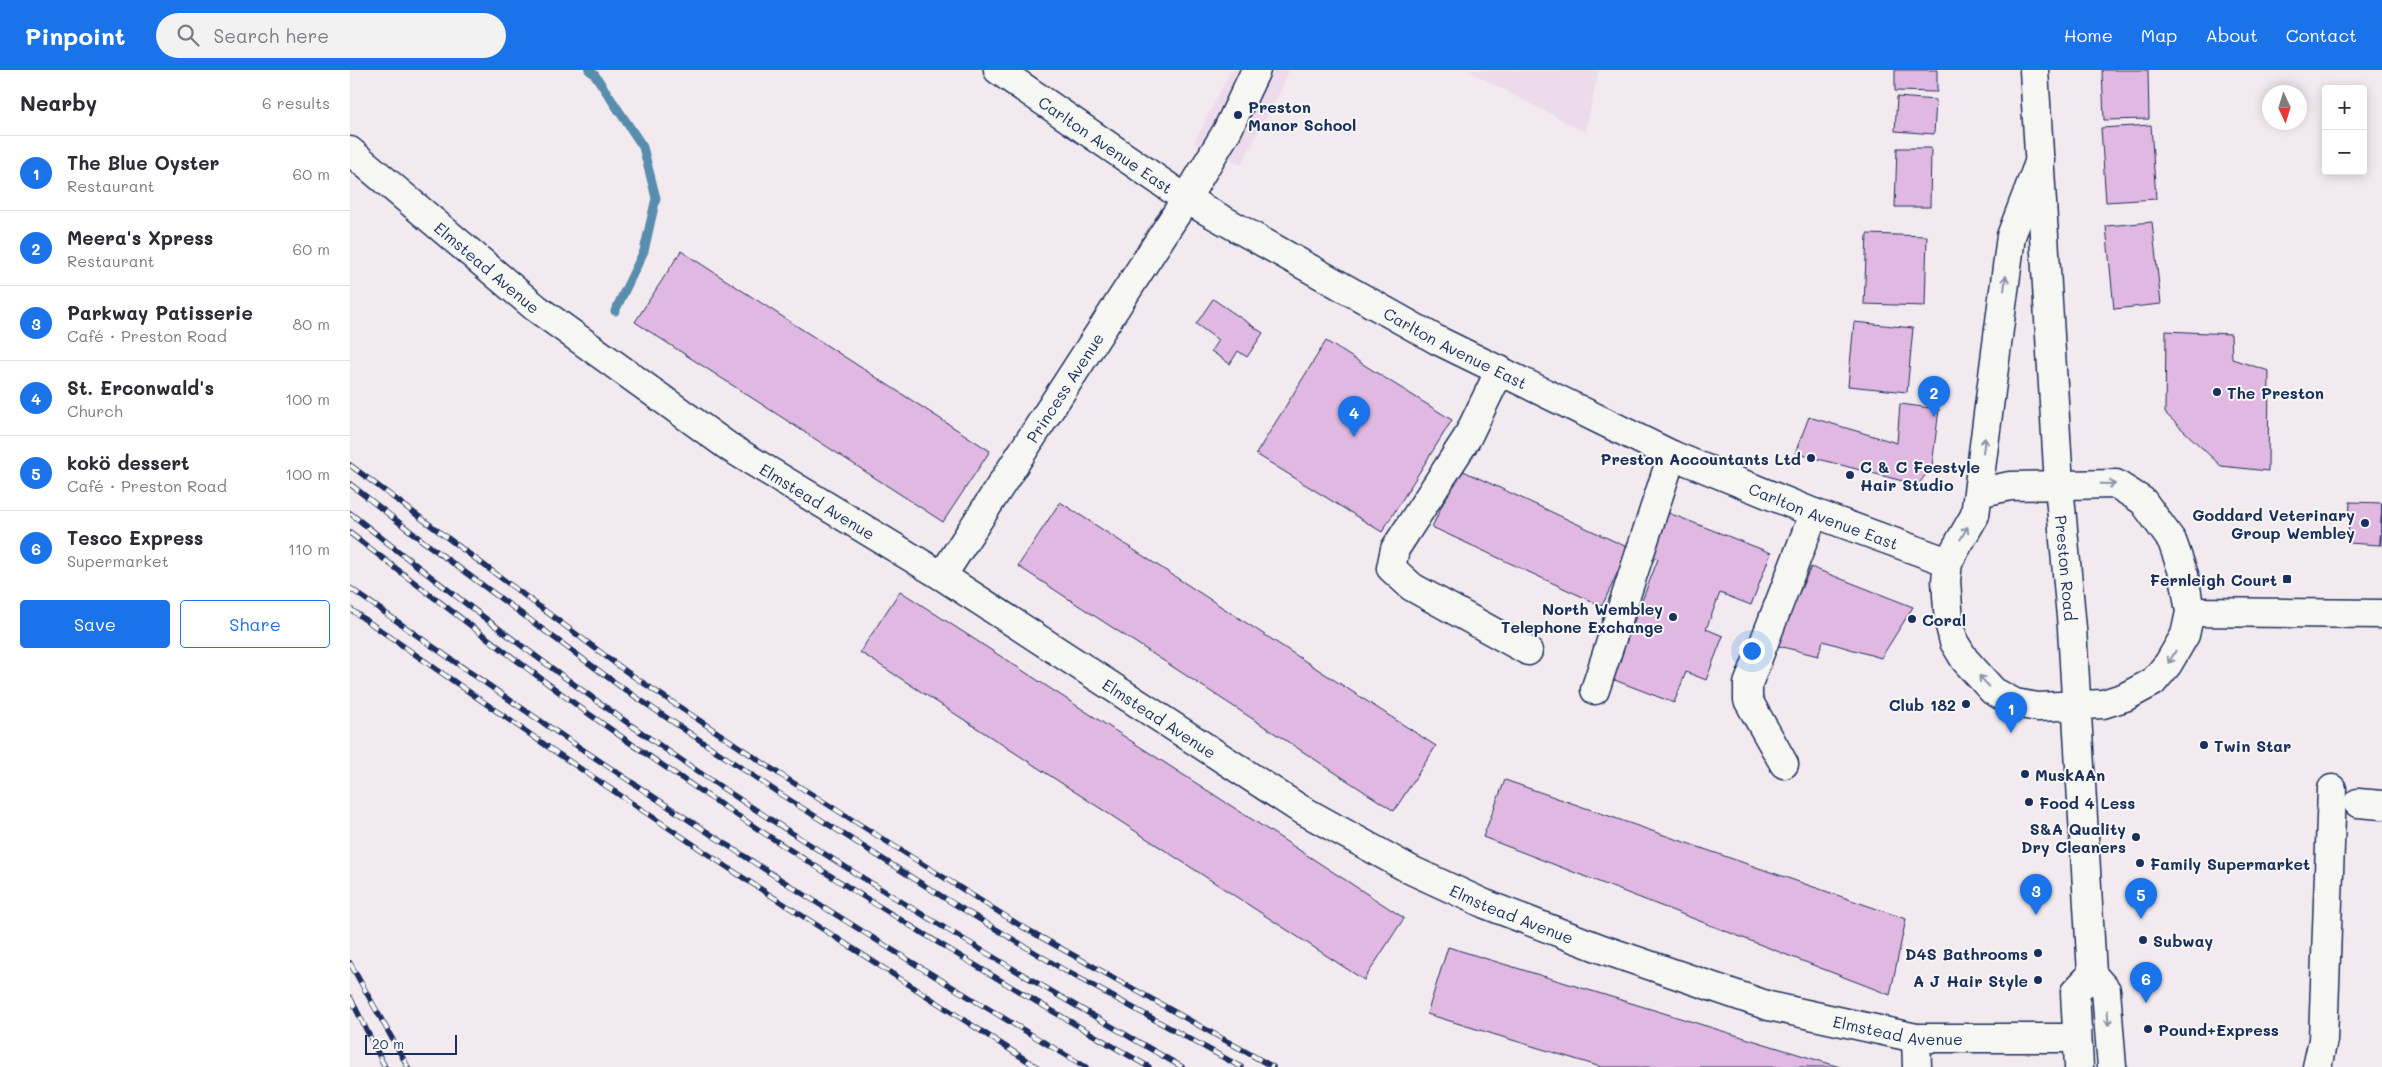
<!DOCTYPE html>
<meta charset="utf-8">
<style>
body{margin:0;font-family:Mali,sans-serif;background:#f2f2f3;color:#2b2b33}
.controls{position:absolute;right:15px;top:15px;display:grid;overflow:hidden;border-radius:5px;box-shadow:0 2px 12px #0003}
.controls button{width:45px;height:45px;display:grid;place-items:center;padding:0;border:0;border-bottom:1px solid #e1e1e2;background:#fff;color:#2b2b33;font:25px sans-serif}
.compass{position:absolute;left:1912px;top:15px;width:45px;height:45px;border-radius:50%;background:#fff;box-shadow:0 2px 12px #0003;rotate:176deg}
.scale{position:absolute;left:15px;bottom:12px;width:92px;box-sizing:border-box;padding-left:5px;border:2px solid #1b2f5e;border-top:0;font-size:14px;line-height:18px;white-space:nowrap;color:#1b2f5e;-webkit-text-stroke:4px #f6f6f2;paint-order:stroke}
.you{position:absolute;left:1401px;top:580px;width:18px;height:18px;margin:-12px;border:4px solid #fff;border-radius:50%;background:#1a73e8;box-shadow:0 0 0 8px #1a73e833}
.badge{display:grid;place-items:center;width:32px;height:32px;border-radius:50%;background:#1a73e8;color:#fff;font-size:16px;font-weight:700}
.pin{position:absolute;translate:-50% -41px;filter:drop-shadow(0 1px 2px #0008)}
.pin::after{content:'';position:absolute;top:26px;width:18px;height:15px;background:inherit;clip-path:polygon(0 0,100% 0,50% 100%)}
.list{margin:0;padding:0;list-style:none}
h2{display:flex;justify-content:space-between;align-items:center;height:65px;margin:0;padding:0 20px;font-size:21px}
h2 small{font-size:16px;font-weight:400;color:#7c7c81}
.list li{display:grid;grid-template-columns:32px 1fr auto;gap:15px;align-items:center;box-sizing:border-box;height:75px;padding:0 20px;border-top:1px solid #e1e1e2}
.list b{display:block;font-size:19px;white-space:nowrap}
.list p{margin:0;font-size:16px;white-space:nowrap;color:#7c7c81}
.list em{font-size:16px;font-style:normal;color:#7c7c81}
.actions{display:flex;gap:10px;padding:15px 20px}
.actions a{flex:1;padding:11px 0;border:1px solid #1a73e8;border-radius:5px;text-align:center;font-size:18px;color:#1a73e8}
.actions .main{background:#1a73e8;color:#fff}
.icon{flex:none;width:28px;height:28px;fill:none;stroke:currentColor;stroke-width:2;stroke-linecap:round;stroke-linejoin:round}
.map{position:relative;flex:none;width:2032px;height:997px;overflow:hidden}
header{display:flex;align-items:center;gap:30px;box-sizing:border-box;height:70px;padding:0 25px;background:#1a73e8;color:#fff}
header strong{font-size:24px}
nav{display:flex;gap:28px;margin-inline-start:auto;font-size:18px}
.search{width:350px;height:45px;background:#f2f2f3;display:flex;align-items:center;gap:12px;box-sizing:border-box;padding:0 18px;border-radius:28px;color:#7c7c81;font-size:19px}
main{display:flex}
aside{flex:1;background:#fff}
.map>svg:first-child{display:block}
.built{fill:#eddbeb}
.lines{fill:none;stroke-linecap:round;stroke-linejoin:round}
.stream{stroke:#598dad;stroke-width:9}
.building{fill:#e0b8e1;stroke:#1b2f5e}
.minor-casing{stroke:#1b2f5e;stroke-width:31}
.minor{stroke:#f6f6f2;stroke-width:28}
.rail-casing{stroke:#1b2f5e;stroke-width:5.5}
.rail{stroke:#f6f6f2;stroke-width:4;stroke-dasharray:11;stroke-linecap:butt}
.oneway{stroke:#8892a8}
.poi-dot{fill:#1b2f5e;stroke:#f6f6f2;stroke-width:2}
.labels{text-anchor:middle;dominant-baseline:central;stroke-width:4;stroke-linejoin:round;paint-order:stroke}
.poi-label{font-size:16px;font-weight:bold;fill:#1b2f5e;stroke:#f6f6f2;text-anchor:start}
.street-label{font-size:16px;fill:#1b2f5e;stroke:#f6f6f2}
</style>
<header>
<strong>Pinpoint</strong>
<div class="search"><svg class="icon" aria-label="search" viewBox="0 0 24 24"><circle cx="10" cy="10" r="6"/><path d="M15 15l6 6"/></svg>Search here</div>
<nav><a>Home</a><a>Map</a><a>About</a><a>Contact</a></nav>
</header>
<main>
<aside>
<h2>Nearby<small>6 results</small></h2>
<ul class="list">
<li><span class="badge">1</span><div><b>The Blue Oyster</b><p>Restaurant</p></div><em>60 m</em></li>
<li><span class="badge">2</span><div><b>Meera's Xpress</b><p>Restaurant</p></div><em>60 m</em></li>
<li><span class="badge">3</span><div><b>Parkway Patisserie</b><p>Café · Preston Road</p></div><em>80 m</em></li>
<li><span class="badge">4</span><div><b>St. Erconwald's</b><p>Church</p></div><em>100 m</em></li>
<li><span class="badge">5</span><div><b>kokö dessert</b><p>Café · Preston Road</p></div><em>100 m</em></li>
<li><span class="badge">6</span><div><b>Tesco Express</b><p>Supermarket</p></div><em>110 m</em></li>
</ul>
<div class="actions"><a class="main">Save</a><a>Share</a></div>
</aside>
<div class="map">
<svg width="2032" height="997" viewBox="0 0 2032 997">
<rect width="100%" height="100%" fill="#f2eaef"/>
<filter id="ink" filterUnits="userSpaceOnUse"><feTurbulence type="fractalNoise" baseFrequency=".02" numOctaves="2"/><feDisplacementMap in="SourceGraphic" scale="10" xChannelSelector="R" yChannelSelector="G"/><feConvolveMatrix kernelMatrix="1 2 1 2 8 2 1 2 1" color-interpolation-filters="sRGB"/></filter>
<g filter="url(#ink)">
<path class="built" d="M 881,0 L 939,0 L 932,18 L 891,95 L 844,73 Z
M 1116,0 L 1249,0 L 1235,62 Z"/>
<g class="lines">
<path class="stream" d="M 239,0 L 245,5 L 293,77 L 306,128 L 294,181 L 265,241"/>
</g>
<path class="building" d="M 1545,0 L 1587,0 L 1587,22 L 1545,21 Z
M 1752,0 L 1798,0 L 1799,49 L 1754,50 Z
M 1547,27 L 1586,30 L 1584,64 L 1545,61 Z
M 1801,55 L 1806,129 L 1756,132 L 1751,58 Z
M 1547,78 L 1581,78 L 1580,137 L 1545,137 Z
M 1802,152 L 1811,234 L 1764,239 L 1756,156 Z
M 1517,164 L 1577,166 L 1575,236 L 1514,234 Z
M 331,181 L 640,381 L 593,452 L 285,252 Z
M 863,229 L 913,263 L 897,287 L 888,281 L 880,294 L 861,281 L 868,270 L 846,254 Z
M 1504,252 L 1563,258 L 1557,322 L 1498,316 Z
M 1816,261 L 1881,264 L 1882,289 L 1919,301 L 1918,401 L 1871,396 L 1815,343 Z
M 976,271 L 1102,350 L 1032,462 L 906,384 Z
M 1550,334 L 1589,339 L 1582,396 L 1568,415 L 1445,383 L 1459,347 L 1547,373 Z
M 1109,399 L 1279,478 L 1252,536 L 1082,457 Z
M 710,432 L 1086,676 L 1044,741 L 668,496 Z
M 2000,432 L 2032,433 L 2030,475 L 1998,473 Z
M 2032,433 L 2032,475 L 2030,475 Z
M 1311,440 L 1421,483 L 1401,535 L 1370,523 L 1356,559 L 1373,566 L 1356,610 L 1336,602 L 1324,633 L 1262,609 L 1308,489 L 1294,484 Z
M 1461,497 L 1563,537 L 1531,588 L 1473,571 L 1468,586 L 1425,575 Z
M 550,521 L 1054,848 L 1014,910 L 510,582 Z
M 1155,710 L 1556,849 L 1540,925 L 1133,767 Z
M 1098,877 L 1490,997 L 1251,997 L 1077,944 Z"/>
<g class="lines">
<g class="minor-casing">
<g id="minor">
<path id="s1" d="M 648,0 L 836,129 L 1087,270 L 1322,385 L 1464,443 L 1598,492"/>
<path id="s2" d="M 1684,0 L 1709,415 L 1722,558 L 1742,904 L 1756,920 L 1762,997"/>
<path id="s3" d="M 0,81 L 186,238 L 379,377 L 592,506 L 947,737 L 1061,800 L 1135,834 L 1252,879 L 1419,936 L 1566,968 L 1727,968"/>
<path d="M 1150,300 L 1117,368 L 1045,479 L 1041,498 L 1062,517 L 1178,581"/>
<path d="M 1628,423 L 1660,416 L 1766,414 L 1793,431 L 1822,471 L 1834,505 L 1840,542 L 1835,565 L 1818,594 L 1803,612 L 1775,627 L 1753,634 L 1688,637 L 1665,633 L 1643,621 L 1615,590 L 1604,572 L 1599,552 L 1596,511 L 1598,492 L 1625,445 L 1661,166 L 1690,90"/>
<path id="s4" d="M 592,506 L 836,129 L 877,61 L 906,0"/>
<path d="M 1840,542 L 2032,544"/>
<path d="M 1245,620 L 1322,385"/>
<path d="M 1434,694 L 1398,630 L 1398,614 L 1464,443"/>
<path d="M 2008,733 L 2032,735"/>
<path d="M 1566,968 L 1567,997"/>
<path d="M 1729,997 L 1725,922 L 1742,904"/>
<path d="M 1967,997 L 1973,970 L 1982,719"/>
</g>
</g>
<use href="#minor" class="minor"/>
<g class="rail-casing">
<path id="rail" d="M 0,395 L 277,602 L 431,705 L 671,856 L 923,997
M 0,414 L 74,472 L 271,617 L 427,722 L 596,829 L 714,900 L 891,997
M 0,443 C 119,538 241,630 368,715 C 519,815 675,907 832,997
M 0,463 C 79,524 158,585 239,644 C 419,772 608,888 799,997
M 0,518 C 238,688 484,849 736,997
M 0,539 L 204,681 L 392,807 L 687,997
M 0,893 L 58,997
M 0,927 L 35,997"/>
</g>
<use href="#rail" class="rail"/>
</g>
<defs><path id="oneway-shaft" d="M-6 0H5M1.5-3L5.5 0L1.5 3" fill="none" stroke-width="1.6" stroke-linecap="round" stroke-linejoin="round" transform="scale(1.25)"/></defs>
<g class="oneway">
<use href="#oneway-shaft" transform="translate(1655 213) rotate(-83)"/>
<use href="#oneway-shaft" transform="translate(1634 375) rotate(-83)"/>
<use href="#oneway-shaft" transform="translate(1758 414) rotate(1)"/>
<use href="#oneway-shaft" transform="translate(1614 463) rotate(-60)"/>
<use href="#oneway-shaft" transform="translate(1822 587) rotate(120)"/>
<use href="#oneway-shaft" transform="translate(1634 611) rotate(-132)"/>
<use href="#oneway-shaft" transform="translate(1758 948) rotate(86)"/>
</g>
</g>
<g class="poi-dot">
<circle cx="888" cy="45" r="5"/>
<circle cx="1867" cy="322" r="5"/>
<circle cx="1461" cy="388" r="5"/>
<circle cx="1500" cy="405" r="5"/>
<circle cx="2015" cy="453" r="5"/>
<rect x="1932" y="504" width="10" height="10" rx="2.5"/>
<circle cx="1323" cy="547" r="5"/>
<circle cx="1562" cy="549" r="5"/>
<circle cx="1616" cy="634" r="5"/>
<circle cx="1854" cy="675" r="5"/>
<circle cx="1675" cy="704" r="5"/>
<circle cx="1679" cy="732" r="5"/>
<circle cx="1786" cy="767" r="5"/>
<circle cx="1790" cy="793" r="5"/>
<circle cx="1793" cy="870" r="5"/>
<circle cx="1688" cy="883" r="5"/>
<circle cx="1688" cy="910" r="5"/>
<circle cx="1798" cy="959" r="5"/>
</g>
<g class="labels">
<g class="poi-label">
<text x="898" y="36">Preston<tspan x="898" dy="18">Manor School</tspan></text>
<text x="1877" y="322">The Preston</text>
<text x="1451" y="388" text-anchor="end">Preston Accountants Ltd</text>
<text x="1510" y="396">C &amp; C Feestyle<tspan x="1510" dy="18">Hair Studio</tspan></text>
<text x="2005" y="444" text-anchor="end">Goddard Veterinary<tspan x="2005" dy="18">Group Wembley</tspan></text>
<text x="1927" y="509" text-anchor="end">Fernleigh Court</text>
<text x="1313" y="538" text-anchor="end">North Wembley<tspan x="1313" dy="18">Telephone Exchange</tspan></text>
<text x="1572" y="549">Coral</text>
<text x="1606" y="634" text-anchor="end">Club 182</text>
<text x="1864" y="675">Twin Star</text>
<text x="1685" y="704">MuskAAn</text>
<text x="1689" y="732">Food 4 Less</text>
<text x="1776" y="758" text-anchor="end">S&amp;A Quality<tspan x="1776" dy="18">Dry Cleaners</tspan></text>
<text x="1800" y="793">Family Supermarket</text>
<text x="1803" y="870">Subway</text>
<text x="1678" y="883" text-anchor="end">D4S Bathrooms</text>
<text x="1678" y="910" text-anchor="end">A J Hair Style</text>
<text x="1808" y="959">Pound+Express</text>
</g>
<g class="street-label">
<text stroke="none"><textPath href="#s1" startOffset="131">Carlton Avenue East</textPath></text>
<text stroke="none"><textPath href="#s3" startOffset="180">Elmstead Avenue</textPath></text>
<text stroke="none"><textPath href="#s1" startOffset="536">Carlton Avenue East</textPath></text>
<text stroke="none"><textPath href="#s4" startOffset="225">Princess Avenue</textPath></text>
<text stroke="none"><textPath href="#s3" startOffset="585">Elmstead Avenue</textPath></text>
<text stroke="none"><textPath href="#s1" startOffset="941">Carlton Avenue East</textPath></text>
<text stroke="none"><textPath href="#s2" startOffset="499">Preston Road</textPath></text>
<text stroke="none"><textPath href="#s3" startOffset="990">Elmstead Avenue</textPath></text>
<text stroke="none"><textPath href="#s3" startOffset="1394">Elmstead Avenue</textPath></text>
<text stroke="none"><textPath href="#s3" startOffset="1799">Elmstead Avenue</textPath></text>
</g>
</g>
</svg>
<div class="controls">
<button>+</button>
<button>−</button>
</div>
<svg class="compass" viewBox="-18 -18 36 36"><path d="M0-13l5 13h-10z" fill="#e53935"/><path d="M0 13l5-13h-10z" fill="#7c7c81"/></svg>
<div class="scale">20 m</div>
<div class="you"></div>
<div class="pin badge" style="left:1661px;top:663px">1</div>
<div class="pin badge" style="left:1584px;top:347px">2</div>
<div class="pin badge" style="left:1686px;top:845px">3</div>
<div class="pin badge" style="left:1004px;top:367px">4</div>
<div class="pin badge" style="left:1791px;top:849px">5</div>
<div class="pin badge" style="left:1796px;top:933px">6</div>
</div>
</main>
